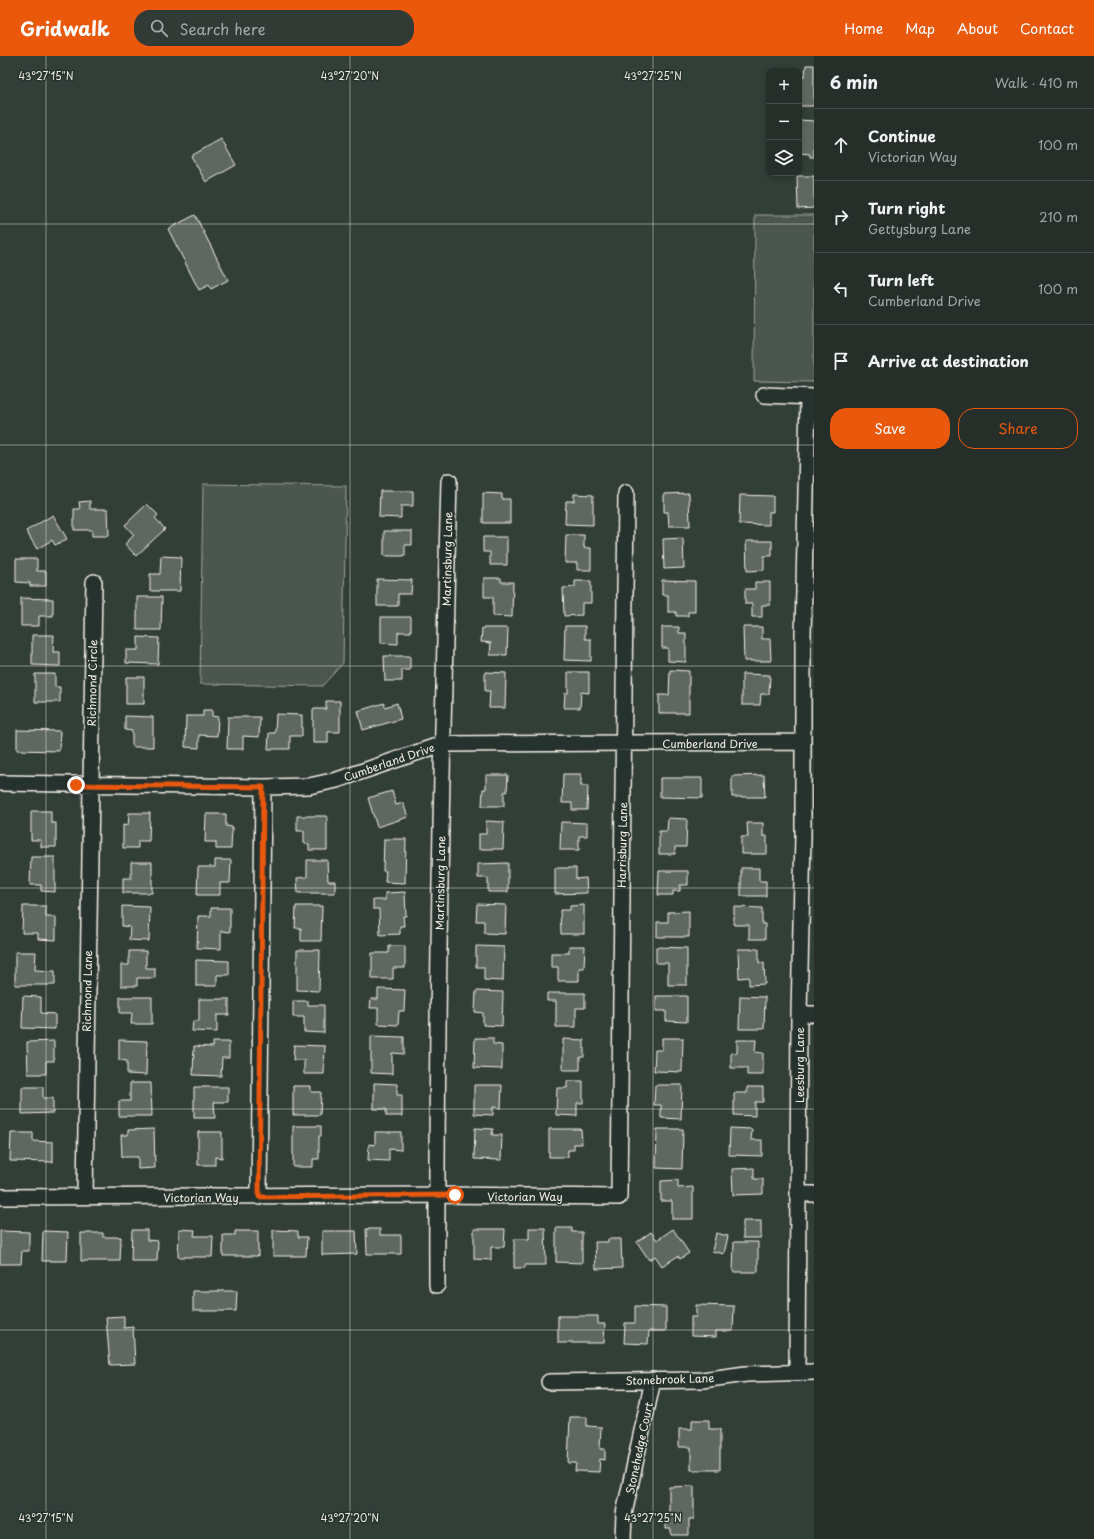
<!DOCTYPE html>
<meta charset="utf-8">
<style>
body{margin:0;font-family:"Playpen Sans",sans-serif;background:#323a36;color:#f1f3f6}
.controls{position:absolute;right:12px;top:12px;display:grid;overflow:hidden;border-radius:8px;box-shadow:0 2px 6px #0003}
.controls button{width:36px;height:36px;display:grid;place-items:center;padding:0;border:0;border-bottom:1px solid #424a47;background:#262e2a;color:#f1f3f6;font:20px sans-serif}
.stop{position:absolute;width:12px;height:12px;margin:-9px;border:3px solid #ea580c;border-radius:50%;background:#fff}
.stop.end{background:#ea580c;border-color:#fff;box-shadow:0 1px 4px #0008}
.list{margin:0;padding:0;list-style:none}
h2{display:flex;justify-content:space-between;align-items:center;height:52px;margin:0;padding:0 16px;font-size:17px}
h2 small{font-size:13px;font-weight:400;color:#a4a8a8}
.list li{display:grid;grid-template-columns:26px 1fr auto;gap:12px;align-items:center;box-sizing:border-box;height:72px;padding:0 16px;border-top:1px solid #424a47}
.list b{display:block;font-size:15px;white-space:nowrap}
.list p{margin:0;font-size:13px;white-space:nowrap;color:#a4a8a8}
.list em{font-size:13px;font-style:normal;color:#a4a8a8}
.actions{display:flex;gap:8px;padding:12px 16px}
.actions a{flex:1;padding:9px 0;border:1px solid #ea580c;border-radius:16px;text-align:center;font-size:14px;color:#ea580c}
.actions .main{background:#ea580c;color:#fff}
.icon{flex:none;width:22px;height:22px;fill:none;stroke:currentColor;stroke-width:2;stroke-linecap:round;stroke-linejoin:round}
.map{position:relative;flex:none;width:814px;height:1483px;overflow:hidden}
header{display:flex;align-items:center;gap:24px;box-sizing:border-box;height:56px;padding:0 20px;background:#ea580c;color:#fff}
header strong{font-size:19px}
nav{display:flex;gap:22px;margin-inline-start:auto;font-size:14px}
.search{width:280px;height:36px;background:#323a36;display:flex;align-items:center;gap:10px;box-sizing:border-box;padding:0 14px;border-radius:16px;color:#a4a8a8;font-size:15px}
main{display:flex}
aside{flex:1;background:#262e2a}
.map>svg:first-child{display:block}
.green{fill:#4c564f;stroke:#a0a49c}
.building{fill:#5f6861;stroke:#f4f1e8}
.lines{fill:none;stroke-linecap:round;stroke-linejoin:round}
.street-casing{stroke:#f4f1e8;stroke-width:18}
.street{stroke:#26332d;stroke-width:15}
.route{stroke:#ea580c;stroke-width:5}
.ticks{fill:none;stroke:#f4f1e8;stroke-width:1;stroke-opacity:0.45}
.labels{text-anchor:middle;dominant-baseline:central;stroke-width:3;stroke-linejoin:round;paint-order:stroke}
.street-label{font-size:11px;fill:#f4f1e8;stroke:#26332d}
.ticks-label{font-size:10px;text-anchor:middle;fill:#f4f1e8;stroke:#26332d;stroke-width:3;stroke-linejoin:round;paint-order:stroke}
</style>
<header>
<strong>Gridwalk</strong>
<div class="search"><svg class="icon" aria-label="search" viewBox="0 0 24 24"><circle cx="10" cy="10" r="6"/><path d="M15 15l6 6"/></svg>Search here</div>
<nav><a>Home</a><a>Map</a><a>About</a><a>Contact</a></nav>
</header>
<main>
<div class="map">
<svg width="814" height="1483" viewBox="0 0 814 1483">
<rect width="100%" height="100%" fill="#323e38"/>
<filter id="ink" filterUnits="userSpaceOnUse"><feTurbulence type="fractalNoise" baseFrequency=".025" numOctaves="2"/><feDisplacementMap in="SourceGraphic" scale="8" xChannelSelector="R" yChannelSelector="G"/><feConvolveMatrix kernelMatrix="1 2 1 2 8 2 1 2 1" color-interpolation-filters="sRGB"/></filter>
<g filter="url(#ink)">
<path class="green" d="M 755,159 L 814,159 L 814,326 L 754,325 Z
M 203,428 L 346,430 L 343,607 L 322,630 L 200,628 Z"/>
<path class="building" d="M 806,9 L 814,9 L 814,50 L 799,50 L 799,20 L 805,20 Z
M 799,64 L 814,65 L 814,101 L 810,101 L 810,98 L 799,97 Z
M 221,83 L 236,109 L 206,126 L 191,100 Z
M 797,120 L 814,120 L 814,152 L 798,153 Z
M 195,159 L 228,224 L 211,233 L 209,229 L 199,234 L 168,173 Z
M 380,435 L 413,435 L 413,450 L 401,450 L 401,462 L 379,461 Z
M 483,437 L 502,438 L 502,443 L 510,443 L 510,467 L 483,467 Z
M 689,437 L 690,470 L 669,470 L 668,456 L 664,456 L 664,438 Z
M 574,438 L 593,439 L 593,469 L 565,468 L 566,445 L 574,445 Z
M 740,439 L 773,440 L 773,456 L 769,456 L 769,469 L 739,468 Z
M 90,445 L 90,453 L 108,453 L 109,480 L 92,480 L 92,474 L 74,474 L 74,453 L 80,453 L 79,446 Z
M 147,448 L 158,459 L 155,462 L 165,473 L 136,500 L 125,488 L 134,479 L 125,469 Z
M 53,459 L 67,483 L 55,489 L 52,484 L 37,493 L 26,475 Z
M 384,475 L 412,475 L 412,489 L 405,489 L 405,500 L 384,500 Z
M 566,479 L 584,479 L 584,492 L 591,492 L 591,514 L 577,514 L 577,507 L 565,507 Z
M 483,481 L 507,481 L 507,509 L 490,509 L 490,496 L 483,496 Z
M 683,482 L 684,512 L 664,513 L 663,483 Z
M 746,485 L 772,485 L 772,500 L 764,500 L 764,514 L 747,515 Z
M 161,500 L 181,501 L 180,535 L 150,535 L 150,518 L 160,518 Z
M 16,503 L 37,503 L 37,515 L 46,515 L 46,530 L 30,530 L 30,527 L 16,526 Z
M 484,522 L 501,522 L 501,526 L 513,526 L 512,561 L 493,560 L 493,541 L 484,541 Z
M 377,523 L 412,524 L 411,538 L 398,538 L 398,550 L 377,550 Z
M 662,524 L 695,525 L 695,556 L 688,556 L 688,560 L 676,560 L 676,556 L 668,556 L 668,539 L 662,539 Z
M 575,525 L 591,525 L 591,547 L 582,547 L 582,559 L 564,560 L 563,532 L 575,531 Z
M 755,526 L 770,526 L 770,549 L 762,549 L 762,561 L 752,561 L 752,548 L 745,548 L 745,533 L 755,533 Z
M 137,541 L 162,541 L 161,574 L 137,574 Z
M 21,542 L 53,543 L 53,560 L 39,560 L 39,570 L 21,570 Z
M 381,561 L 411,561 L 411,576 L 398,576 L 398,588 L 381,587 Z
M 565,570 L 585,570 L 585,583 L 591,583 L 591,605 L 564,604 Z
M 662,571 L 679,571 L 679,577 L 686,577 L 686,606 L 668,605 L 668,592 L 662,592 Z
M 743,571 L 762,571 L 762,583 L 770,583 L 771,605 L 744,605 Z
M 482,572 L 508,572 L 507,599 L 490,599 L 491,587 L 481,586 Z
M 32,579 L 54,579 L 53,596 L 60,596 L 60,610 L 32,609 Z
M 138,581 L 159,582 L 158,608 L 126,607 L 126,594 L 138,594 Z
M 384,600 L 410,600 L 410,614 L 402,614 L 402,625 L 385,625 Z
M 670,614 L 689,615 L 689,657 L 659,657 L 659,639 L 669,639 Z
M 485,616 L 506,617 L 505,652 L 489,652 L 490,635 L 485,635 Z
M 568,616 L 589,616 L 589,637 L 581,636 L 580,652 L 564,652 L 565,637 L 568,637 Z
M 35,618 L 55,618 L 55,631 L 60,631 L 60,646 L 35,646 Z
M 742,618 L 770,619 L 769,638 L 761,638 L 760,649 L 742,649 Z
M 126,621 L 144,621 L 144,648 L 126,648 Z
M 326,645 L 340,645 L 340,676 L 328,676 L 328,687 L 313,687 L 313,653 L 326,653 Z
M 384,647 L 385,651 L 397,647 L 401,663 L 363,674 L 358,655 Z
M 203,654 L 212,654 L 212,660 L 218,661 L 217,680 L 199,679 L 199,692 L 185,691 L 186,660 L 203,660 Z
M 276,658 L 302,659 L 302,680 L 290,680 L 290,693 L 268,693 L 269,677 L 275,677 Z
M 125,660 L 153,661 L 153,691 L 132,691 L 132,675 L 125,674 Z
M 228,661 L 260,661 L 259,681 L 243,680 L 243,693 L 227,693 Z
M 17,674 L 60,675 L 59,695 L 17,694 Z
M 563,718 L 581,718 L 581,730 L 588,730 L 587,754 L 572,754 L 572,747 L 562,747 Z
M 486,719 L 508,719 L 507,736 L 504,736 L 504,750 L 482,750 L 483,733 L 486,733 Z
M 764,719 L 765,741 L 732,741 L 732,720 Z
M 660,722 L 702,722 L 702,742 L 660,741 Z
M 392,735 L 396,749 L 403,747 L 408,761 L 377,771 L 368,742 Z
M 31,755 L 51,755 L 51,767 L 56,767 L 56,791 L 41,791 L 41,784 L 31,784 Z
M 129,757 L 150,757 L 149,785 L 138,785 L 138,792 L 123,792 L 123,769 L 128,770 Z
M 206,758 L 226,758 L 226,770 L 232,771 L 231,793 L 216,793 L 216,786 L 205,786 Z
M 297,760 L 327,760 L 327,794 L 309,794 L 309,788 L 304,787 L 304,775 L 297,775 Z
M 668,762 L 687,763 L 686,791 L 675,791 L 675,798 L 659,798 L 659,775 L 667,775 Z
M 486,765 L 504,766 L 503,793 L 479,793 L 479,778 L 486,778 Z
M 561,766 L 587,767 L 587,780 L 579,780 L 579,794 L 560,794 Z
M 747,767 L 763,767 L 763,780 L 767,780 L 767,798 L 741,798 L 741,781 L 748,781 Z
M 384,783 L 406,783 L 405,827 L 385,826 L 386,815 L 383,815 Z
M 31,801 L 55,801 L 55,836 L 41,835 L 41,829 L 30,829 Z
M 215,804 L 231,804 L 230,827 L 220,827 L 220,839 L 197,839 L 198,811 L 215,811 Z
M 307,804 L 327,804 L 328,825 L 335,825 L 335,837 L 298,837 L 297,822 L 307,821 Z
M 131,806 L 152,806 L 152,837 L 123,837 L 123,822 L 131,822 Z
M 508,807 L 508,836 L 488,836 L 488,822 L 478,822 L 478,808 Z
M 555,812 L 576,812 L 576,823 L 586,822 L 587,837 L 555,838 Z
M 741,812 L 759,812 L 759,825 L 766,825 L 766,840 L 741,840 Z
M 659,815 L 688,815 L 688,829 L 680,829 L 680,835 L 673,835 L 673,839 L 658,839 Z
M 405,836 L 406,860 L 403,860 L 404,870 L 400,870 L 400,878 L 380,879 L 379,853 L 373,853 L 373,844 L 385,844 L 385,837 Z
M 477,848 L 506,849 L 505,878 L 484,877 L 484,865 L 476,865 Z
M 584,849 L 584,878 L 561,878 L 560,854 L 570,854 L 570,850 Z
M 23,850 L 46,850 L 46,861 L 56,861 L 56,884 L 38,883 L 38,877 L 22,877 Z
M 122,850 L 150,851 L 149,885 L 129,884 L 130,871 L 122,870 Z
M 296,850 L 322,850 L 321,885 L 301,885 L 301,872 L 295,872 Z
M 734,851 L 762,852 L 762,868 L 765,868 L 765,883 L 749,883 L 749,869 L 734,869 Z
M 211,852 L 230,852 L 230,876 L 221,875 L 221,893 L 197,892 L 198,860 L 211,860 Z
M 689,855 L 689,881 L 657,881 L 657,866 L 668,866 L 668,856 Z
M 389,890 L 405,890 L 405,912 L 393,912 L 393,923 L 372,923 L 372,897 L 389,897 Z
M 476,890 L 504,891 L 503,925 L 484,924 L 484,911 L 476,911 Z
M 569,890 L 585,890 L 584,912 L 579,912 L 579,925 L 558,925 L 558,911 L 551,911 L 551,897 L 569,897 Z
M 656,891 L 687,892 L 687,929 L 668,929 L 668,907 L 656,907 Z
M 738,893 L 759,893 L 759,907 L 764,907 L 765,928 L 749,929 L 749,921 L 739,922 Z
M 297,894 L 320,894 L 319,935 L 297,934 Z
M 129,895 L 146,895 L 146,912 L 155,912 L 155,922 L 137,922 L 137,930 L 121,930 L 121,909 L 129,909 Z
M 15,896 L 36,896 L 35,914 L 55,915 L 55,929 L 15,929 Z
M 196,904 L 229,905 L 229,919 L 217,919 L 217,930 L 196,930 Z
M 378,933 L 405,934 L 404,955 L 399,955 L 398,969 L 378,968 L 378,952 L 370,952 L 371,943 L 378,943 Z
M 476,935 L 503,936 L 502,970 L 483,969 L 483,957 L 475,956 Z
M 547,937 L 585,937 L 585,952 L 576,952 L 576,971 L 556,971 L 556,945 L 547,945 Z
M 23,940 L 41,941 L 41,957 L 55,958 L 55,973 L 22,972 Z
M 656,940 L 687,940 L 687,966 L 666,965 L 666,955 L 656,955 Z
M 740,940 L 765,941 L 764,973 L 739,973 Z
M 120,941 L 152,941 L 152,968 L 131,968 L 132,957 L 120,957 Z
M 199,943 L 229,943 L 229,959 L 217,959 L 217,976 L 192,975 L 193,965 L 199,965 Z
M 293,945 L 308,945 L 308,949 L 324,949 L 324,977 L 304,976 L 304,961 L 293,961 Z
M 371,980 L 404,981 L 404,998 L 392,997 L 392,1018 L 371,1017 Z
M 475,982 L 493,982 L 493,988 L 502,989 L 502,1013 L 474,1012 Z
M 662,982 L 683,982 L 682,1016 L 654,1015 L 655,994 L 662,994 Z
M 563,983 L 584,984 L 584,1001 L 580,1001 L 580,1014 L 563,1014 Z
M 119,984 L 147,985 L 146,1019 L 127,1018 L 127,1005 L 119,1004 Z
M 737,984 L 756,984 L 755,996 L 763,997 L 763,1019 L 747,1019 L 747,1012 L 731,1012 L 731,997 L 737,997 Z
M 54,985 L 54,1005 L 46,1005 L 46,1018 L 28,1018 L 27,986 Z
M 213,986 L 229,986 L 229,1002 L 222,1002 L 221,1020 L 193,1019 L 194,990 L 213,991 Z
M 294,989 L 325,990 L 324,1018 L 304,1018 L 304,1004 L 293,1004 Z
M 567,1025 L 583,1025 L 583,1047 L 577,1047 L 577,1060 L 556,1059 L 557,1032 L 567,1032 Z
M 130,1027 L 151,1027 L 152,1060 L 119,1060 L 119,1045 L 130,1045 Z
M 374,1027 L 397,1028 L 397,1039 L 402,1039 L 402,1060 L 386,1060 L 386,1053 L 374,1053 Z
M 474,1029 L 502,1029 L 501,1052 L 493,1051 L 493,1059 L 474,1058 Z
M 655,1029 L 682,1029 L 681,1063 L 661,1062 L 661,1049 L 654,1049 Z
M 293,1030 L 311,1030 L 311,1036 L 321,1036 L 320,1059 L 293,1059 Z
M 22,1031 L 43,1031 L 43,1042 L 53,1042 L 53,1057 L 22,1058 Z
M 194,1031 L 228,1031 L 228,1046 L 214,1046 L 215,1062 L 194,1062 Z
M 747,1031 L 763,1031 L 763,1046 L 755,1046 L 755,1060 L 734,1059 L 734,1037 L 747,1037 Z
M 293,1070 L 321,1070 L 321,1080 L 319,1080 L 319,1103 L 313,1103 L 313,1111 L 293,1111 Z
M 475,1072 L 493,1073 L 492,1079 L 502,1079 L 501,1104 L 474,1103 Z
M 730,1072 L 752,1073 L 751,1084 L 762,1084 L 762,1100 L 729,1099 Z
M 154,1073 L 155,1112 L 138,1113 L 138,1101 L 122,1101 L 121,1079 L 128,1079 L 128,1074 Z
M 549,1073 L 581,1073 L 582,1088 L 574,1088 L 574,1094 L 568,1094 L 568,1101 L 549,1101 Z
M 657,1073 L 683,1073 L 682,1113 L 656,1112 Z
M 198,1076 L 222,1076 L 222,1102 L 215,1101 L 215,1109 L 198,1109 Z
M 375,1076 L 401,1076 L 401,1094 L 389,1093 L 389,1105 L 368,1104 L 369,1088 L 375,1089 Z
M 11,1077 L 33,1077 L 33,1085 L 53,1086 L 53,1106 L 10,1105 Z
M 754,1112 L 754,1123 L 763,1123 L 763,1138 L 733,1139 L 732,1113 Z
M 678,1124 L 678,1132 L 693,1131 L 693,1163 L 672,1163 L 672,1145 L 661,1145 L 661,1125 Z
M 743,1165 L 761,1165 L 761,1182 L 743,1182 Z
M 529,1172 L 545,1172 L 546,1209 L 525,1209 L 525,1212 L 514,1212 L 514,1183 L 529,1183 Z
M 556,1172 L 572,1172 L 572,1176 L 582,1176 L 582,1207 L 556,1206 Z
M 179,1173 L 195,1174 L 194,1180 L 213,1180 L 212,1201 L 178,1201 Z
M 366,1173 L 380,1173 L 380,1179 L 401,1179 L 401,1198 L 367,1198 Z
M 474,1173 L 505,1173 L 504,1191 L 491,1191 L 491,1204 L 474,1203 Z
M 673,1173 L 689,1197 L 680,1203 L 678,1200 L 662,1210 L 655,1200 L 649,1204 L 637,1186 L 651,1176 L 657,1184 Z
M 132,1174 L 147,1174 L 147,1184 L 158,1185 L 157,1205 L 131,1205 Z
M 273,1174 L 298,1175 L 298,1181 L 307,1181 L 306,1200 L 273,1200 Z
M 0,1175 L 29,1176 L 29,1195 L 22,1195 L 21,1208 L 0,1208 Z
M 43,1175 L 68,1176 L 67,1205 L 42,1205 Z
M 235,1175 L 258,1175 L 258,1200 L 223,1200 L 223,1179 L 235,1179 Z
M 322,1175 L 356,1175 L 357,1198 L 322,1199 Z
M 81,1177 L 103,1177 L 103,1181 L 121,1181 L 120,1205 L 81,1205 Z
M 716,1177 L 728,1180 L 724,1198 L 712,1195 Z
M 608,1183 L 621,1183 L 622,1212 L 596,1213 L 595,1186 L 608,1186 Z
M 734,1186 L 758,1186 L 758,1216 L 733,1216 Z
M 193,1235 L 237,1235 L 236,1255 L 193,1255 Z
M 696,1249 L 734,1250 L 733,1275 L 716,1275 L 716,1281 L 691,1280 L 691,1261 L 696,1261 Z
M 635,1250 L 666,1251 L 666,1275 L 649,1275 L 648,1288 L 624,1287 L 625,1267 L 635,1267 Z
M 124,1260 L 124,1272 L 133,1271 L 135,1308 L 110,1309 L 106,1261 Z
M 558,1260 L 598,1260 L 598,1268 L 605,1268 L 604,1287 L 558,1287 Z
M 570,1361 L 587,1361 L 587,1370 L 601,1371 L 600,1393 L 605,1393 L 605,1404 L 600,1403 L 599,1416 L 575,1415 L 576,1407 L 568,1407 Z
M 692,1364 L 709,1364 L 709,1373 L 720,1373 L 720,1414 L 691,1414 L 691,1391 L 679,1391 L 679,1373 L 692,1373 Z
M 694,1430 L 694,1463 L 689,1463 L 689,1479 L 671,1479 L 671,1473 L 666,1473 L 666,1458 L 669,1458 L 669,1431 Z"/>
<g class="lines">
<g class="street-casing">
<path id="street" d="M 764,339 L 814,341
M 0,727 L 263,731 L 309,730 L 337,724 L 442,688 L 803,686
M 799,958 L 814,958
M 799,1138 L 814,1138
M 85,1140 L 94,526
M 0,1141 L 436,1139 L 619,1141 L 626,437
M 259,1141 L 263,731
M 437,1229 C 436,961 442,693 449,425
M 797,1316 L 799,958 L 803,780 L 803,580 L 808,341
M 549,1326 L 702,1324 L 746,1318 L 814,1316
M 623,1483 L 624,1458 L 653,1324"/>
</g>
<use href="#street" class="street"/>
</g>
</g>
<g class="lines" filter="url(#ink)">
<path class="route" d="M 76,729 L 263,731 L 259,1141 L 455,1139"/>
</g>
<path class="ticks" d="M 46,0 L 46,1483M 350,0 L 350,1483M 653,0 L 653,1483M 0,168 L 814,168M 0,389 L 814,389M 0,610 L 814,610M 0,832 L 814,832M 0,1053 L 814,1053M 0,1274 L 814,1274"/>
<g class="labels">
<g class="street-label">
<text transform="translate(447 503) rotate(-89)">Martinsburg Lane</text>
<text transform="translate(92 627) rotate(-89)">Richmond Circle</text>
<text x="710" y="687">Cumberland Drive</text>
<text transform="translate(389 706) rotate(-19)">Cumberland Drive</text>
<text transform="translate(622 789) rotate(-89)">Harrisburg Lane</text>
<text transform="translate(440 827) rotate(-89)">Martinsburg Lane</text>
<text transform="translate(87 935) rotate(-89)">Richmond Lane</text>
<text transform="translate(799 1009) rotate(-90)">Leesburg Lane</text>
<text x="525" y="1140">Victorian Way</text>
<text x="201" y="1141">Victorian Way</text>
<text transform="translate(670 1323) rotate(-2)">Stonebrook Lane</text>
<text transform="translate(639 1392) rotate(-78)">Stonehedge Court</text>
</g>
</g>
<g class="ticks-label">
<text x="46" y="24">43°27'15"N</text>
<text x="350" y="24">43°27'20"N</text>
<text x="653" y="24">43°27'25"N</text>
<text x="46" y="1466">43°27'15"N</text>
<text x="350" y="1466">43°27'20"N</text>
<text x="653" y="1466">43°27'25"N</text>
</g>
</svg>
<div class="controls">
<button>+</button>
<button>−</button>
<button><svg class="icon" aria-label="layers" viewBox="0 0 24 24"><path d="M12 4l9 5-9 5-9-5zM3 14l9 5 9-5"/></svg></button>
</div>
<div class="stop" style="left:455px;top:1139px"></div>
<div class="stop end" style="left:76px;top:729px"></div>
</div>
<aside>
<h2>6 min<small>Walk · 410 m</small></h2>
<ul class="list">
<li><svg class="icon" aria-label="ahead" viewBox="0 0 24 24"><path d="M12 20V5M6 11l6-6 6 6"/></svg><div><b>Continue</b><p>Victorian Way</p></div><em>100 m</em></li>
<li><svg class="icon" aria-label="right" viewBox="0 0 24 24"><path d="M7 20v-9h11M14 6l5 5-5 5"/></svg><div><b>Turn right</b><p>Gettysburg Lane</p></div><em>210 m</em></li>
<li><svg class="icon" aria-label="left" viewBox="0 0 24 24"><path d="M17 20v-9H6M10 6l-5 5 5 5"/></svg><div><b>Turn left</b><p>Cumberland Drive</p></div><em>100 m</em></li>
<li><svg class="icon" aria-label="arrive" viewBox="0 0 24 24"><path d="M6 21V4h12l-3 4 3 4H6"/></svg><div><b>Arrive at destination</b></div></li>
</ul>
<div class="actions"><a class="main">Save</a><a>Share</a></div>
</aside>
</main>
